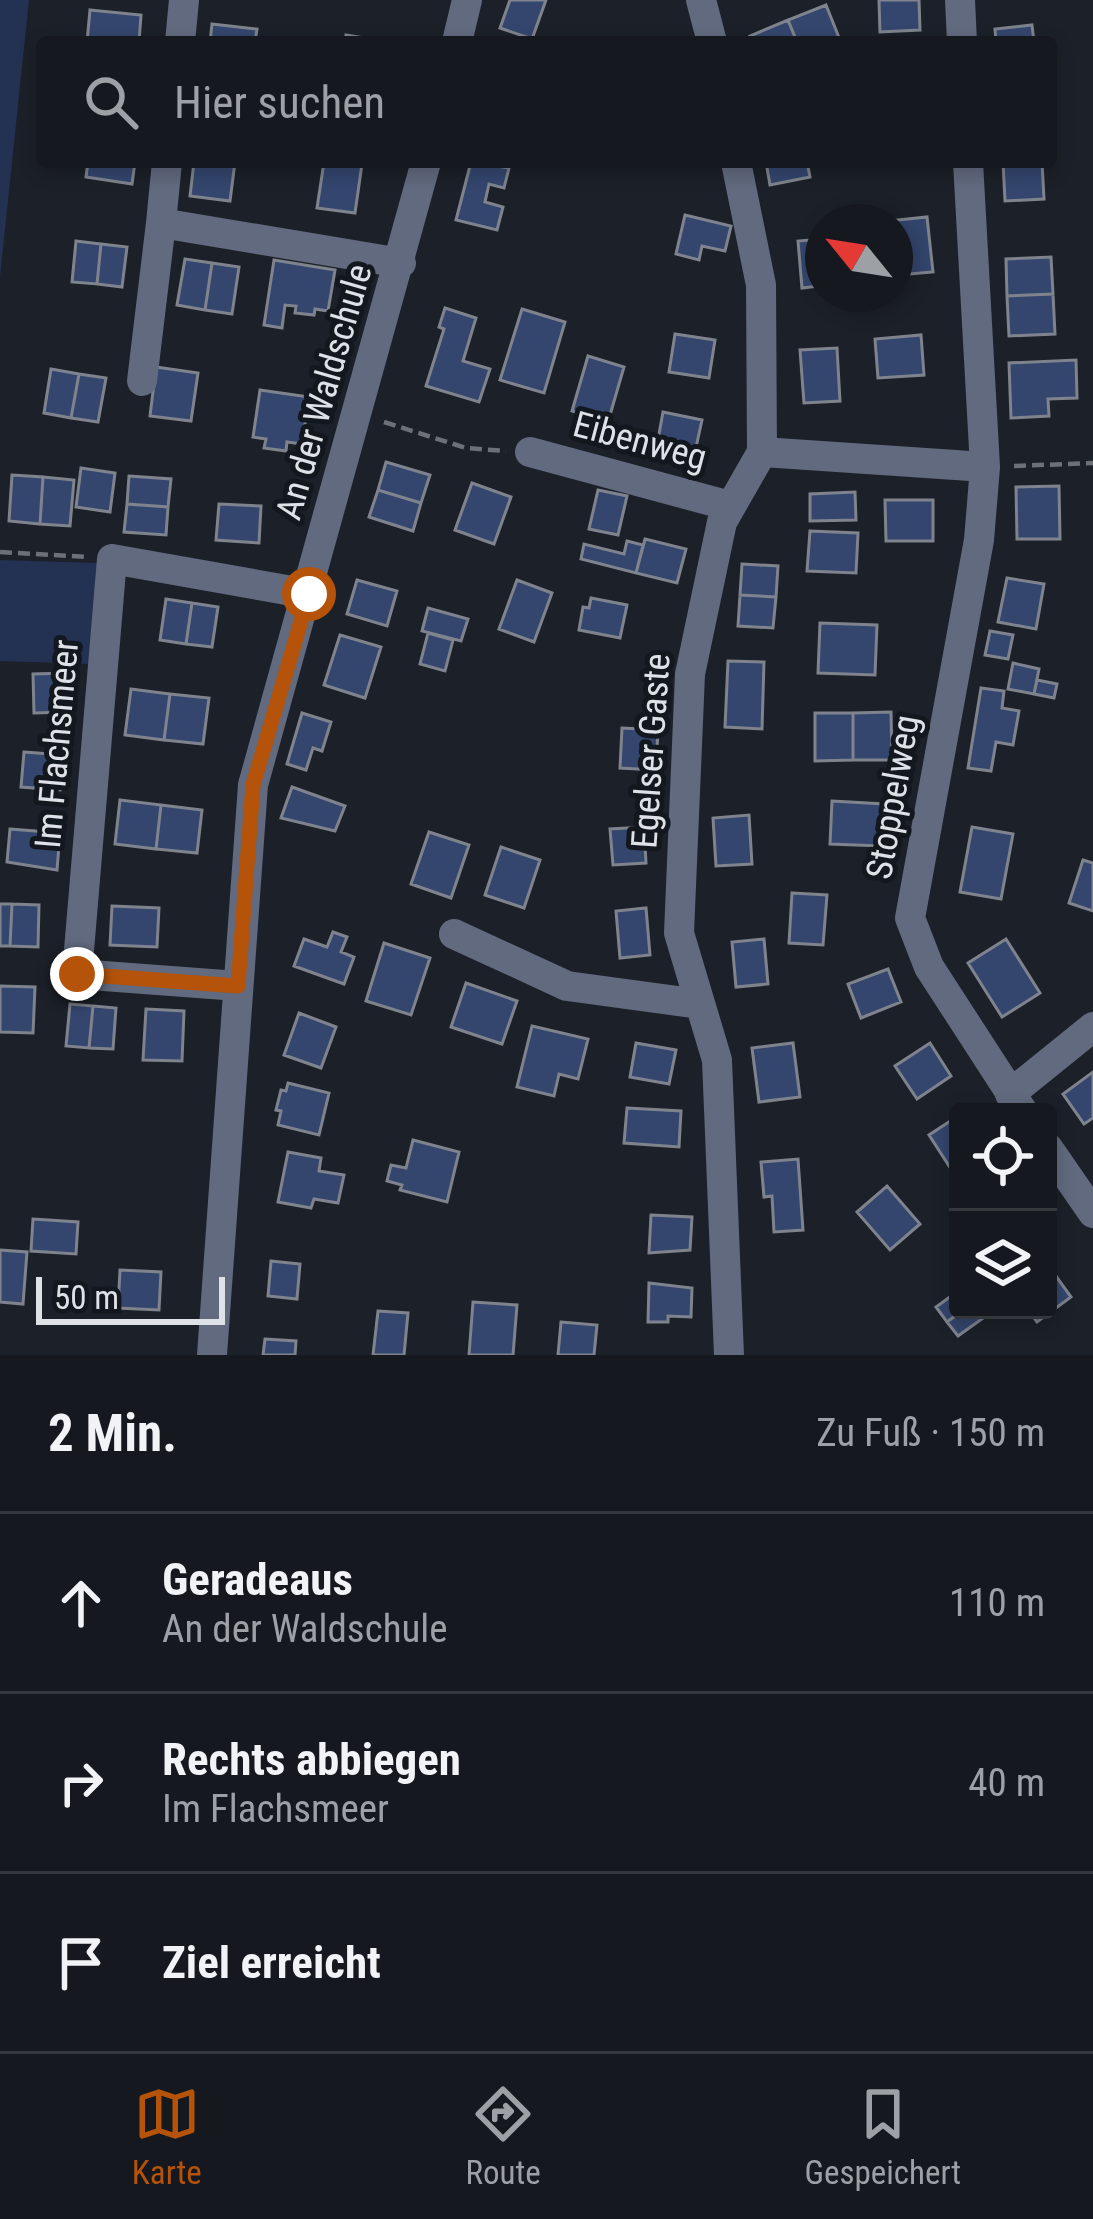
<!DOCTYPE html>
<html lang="de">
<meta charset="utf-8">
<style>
body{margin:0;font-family:"Roboto Condensed",sans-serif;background:#22252b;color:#f1f3f6}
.controls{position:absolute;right:36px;bottom:36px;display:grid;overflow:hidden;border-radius:12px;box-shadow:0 6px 18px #0003}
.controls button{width:108px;height:108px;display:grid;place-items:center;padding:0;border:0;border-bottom:3px solid #34373c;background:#15181e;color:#f1f3f6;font:60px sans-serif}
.compass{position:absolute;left:805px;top:204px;width:108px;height:108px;border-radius:50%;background:#15181e;box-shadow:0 6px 18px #0003;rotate:300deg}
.scale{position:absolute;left:36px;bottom:30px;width:189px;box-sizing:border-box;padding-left:12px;border:6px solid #dee1e6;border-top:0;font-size:33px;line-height:42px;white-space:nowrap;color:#dee1e6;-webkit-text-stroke:9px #13171e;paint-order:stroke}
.stop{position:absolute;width:36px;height:36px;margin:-27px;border:9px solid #b45309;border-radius:50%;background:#fff}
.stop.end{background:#b45309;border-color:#fff;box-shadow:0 3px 12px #0008}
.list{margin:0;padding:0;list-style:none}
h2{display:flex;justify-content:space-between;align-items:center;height:156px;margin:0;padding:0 48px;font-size:51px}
h2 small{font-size:39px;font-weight:400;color:#9da0a4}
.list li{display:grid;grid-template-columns:78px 1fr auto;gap:36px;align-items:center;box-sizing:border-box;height:180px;padding:0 48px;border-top:3px solid #34373c}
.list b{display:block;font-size:45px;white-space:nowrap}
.list p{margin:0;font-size:39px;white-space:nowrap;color:#9da0a4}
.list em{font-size:39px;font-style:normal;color:#9da0a4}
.icon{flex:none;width:66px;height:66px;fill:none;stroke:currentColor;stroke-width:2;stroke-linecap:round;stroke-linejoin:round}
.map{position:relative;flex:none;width:1093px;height:1355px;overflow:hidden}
.search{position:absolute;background:#15181e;box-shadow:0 6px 18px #0003;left:36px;right:36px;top:36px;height:132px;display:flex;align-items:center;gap:30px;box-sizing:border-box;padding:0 42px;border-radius:12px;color:#9da0a4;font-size:45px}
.sheet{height:696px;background:#15181e}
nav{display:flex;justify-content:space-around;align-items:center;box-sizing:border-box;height:168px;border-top:3px solid #34373c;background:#15181e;font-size:33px;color:#9da0a4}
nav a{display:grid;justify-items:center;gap:6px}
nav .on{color:#b45309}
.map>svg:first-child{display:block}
.green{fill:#233152}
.building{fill:#34466e;stroke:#7e838d;stroke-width:3}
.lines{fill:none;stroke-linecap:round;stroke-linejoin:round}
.path{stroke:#6d7077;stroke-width:4.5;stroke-dasharray:12 6;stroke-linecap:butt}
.minor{stroke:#616a7e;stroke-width:30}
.route{stroke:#b45309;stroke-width:15}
.labels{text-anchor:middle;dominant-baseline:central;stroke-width:10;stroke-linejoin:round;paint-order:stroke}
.street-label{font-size:36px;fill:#dee1e6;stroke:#13171e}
</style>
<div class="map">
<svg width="1093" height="1355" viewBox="0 0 1093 1355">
<rect width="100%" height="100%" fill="#1c2028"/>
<path class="green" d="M 0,0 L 29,0 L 0,277 Z
M 0,560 L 98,563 L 90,664 L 0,661 Z"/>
<path class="building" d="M 510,0 L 546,0 L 532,39 L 500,28 Z
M 879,0 L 919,0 L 920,30 L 880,32 Z
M 826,5 L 840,40 L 797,42 L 788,20 Z
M 90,10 L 141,15 L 139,42 L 87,42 Z
M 788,20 L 797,42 L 753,42 L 750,36 Z
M 212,24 L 257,29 L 255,42 L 210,42 Z
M 1032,25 L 1034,42 L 996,42 L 995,29 Z
M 346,35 L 389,42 L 345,42 Z
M 88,162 L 135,162 L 132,184 L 86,177 Z
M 194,162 L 235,162 L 230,201 L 190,196 Z
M 324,162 L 362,164 L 355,213 L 317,208 Z
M 471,162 L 509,168 L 504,188 L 489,184 L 485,202 L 503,207 L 497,230 L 456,220 Z
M 766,162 L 807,162 L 810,177 L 770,185 Z
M 1003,162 L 1042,162 L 1044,199 L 1005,201 Z
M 685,215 L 731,226 L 725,251 L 702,246 L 699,260 L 676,254 Z
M 927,217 L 933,272 L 897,275 L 895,222 L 879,222 Z
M 823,239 L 820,286 L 802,288 L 798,241 Z
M 76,241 L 101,244 L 97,284 L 72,282 Z
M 101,244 L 127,247 L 122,287 L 97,284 Z
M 1051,257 L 1053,294 L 1007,296 L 1006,259 Z
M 185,259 L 212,263 L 205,310 L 177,305 Z
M 274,260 L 335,270 L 328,311 L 315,309 L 314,315 L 295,313 L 296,306 L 285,305 L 282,328 L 264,325 Z
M 212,263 L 239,267 L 232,314 L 205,310 Z
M 1053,294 L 1055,334 L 1009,336 L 1007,296 Z
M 445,308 L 476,318 L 463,361 L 490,369 L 479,402 L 426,386 L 444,329 L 439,327 Z
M 522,309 L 565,322 L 544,393 L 500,380 Z
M 675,334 L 715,340 L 709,378 L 669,372 Z
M 921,335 L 924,375 L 878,378 L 875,339 Z
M 837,348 L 840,401 L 804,403 L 800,350 Z
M 588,356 L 624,367 L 608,422 L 572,411 Z
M 1076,360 L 1077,398 L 1048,399 L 1049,416 L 1011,418 L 1009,363 Z
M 156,367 L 198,373 L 191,421 L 150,416 Z
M 51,369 L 79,374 L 71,418 L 44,413 Z
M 79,374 L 106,378 L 98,422 L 71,418 Z
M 260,390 L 309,397 L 302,444 L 287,442 L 286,451 L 264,448 L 266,439 L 253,437 Z
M 663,412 L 702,420 L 695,452 L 657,445 Z
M 386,462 L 430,475 L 421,503 L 378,490 Z
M 81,468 L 115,473 L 110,512 L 76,507 Z
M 12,475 L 43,477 L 40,524 L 9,521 Z
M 129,476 L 171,479 L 168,507 L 127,504 Z
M 43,477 L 74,480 L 70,526 L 40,524 Z
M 472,483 L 511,497 L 494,544 L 455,530 Z
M 1059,486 L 1060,539 L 1017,539 L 1016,487 Z
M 378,490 L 421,503 L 413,531 L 369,517 Z
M 598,490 L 627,496 L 618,535 L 589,529 Z
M 855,492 L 856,520 L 810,521 L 810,494 Z
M 885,500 L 933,500 L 933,541 L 886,541 Z
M 127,504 L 168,507 L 166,535 L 124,532 Z
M 219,504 L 261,506 L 259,543 L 216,540 Z
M 810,531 L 858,533 L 856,573 L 807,571 Z
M 645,539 L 686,549 L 677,583 L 636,573 Z
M 627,541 L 643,545 L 636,573 L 581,559 L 584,544 L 624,554 Z
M 742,564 L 778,566 L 776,597 L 740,595 Z
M 1007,578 L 1044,584 L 1036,629 L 998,622 Z
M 357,580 L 397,591 L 387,626 L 347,614 Z
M 517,580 L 552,593 L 534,642 L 499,629 Z
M 740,595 L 776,597 L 773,628 L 738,626 Z
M 591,598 L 627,605 L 620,638 L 579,630 L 583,607 L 589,608 Z
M 166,599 L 192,603 L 186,644 L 160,640 Z
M 192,603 L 218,607 L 212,647 L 186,644 Z
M 428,608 L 468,619 L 461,641 L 422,631 Z
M 820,623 L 877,625 L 875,675 L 818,673 Z
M 990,631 L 1013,635 L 1008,659 L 985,655 Z
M 428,633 L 453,640 L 445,671 L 420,664 Z
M 340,635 L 381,647 L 365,698 L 324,685 Z
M 728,661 L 764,662 L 762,729 L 725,727 Z
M 1013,663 L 1039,669 L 1034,694 L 1008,689 Z
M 70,673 L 71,712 L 34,713 L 33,674 Z
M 1037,680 L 1057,684 L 1054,698 L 1034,694 Z
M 981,688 L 1004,691 L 1002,708 L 1019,711 L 1013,745 L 996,742 L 991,771 L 968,768 Z
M 131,689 L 170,694 L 164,740 L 125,735 Z
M 170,694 L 209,698 L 203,744 L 164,740 Z
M 891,712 L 892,760 L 853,760 L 853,713 Z
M 302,713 L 331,722 L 322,751 L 313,748 L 306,770 L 287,764 Z
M 815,713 L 853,713 L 853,760 L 815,761 Z
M 622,728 L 658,730 L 656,770 L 620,768 Z
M 24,752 L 63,755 L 60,790 L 21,787 Z
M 292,787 L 345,806 L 335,831 L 281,818 Z
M 120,800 L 161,805 L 156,849 L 115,844 Z
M 832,801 L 884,804 L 881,846 L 830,844 Z
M 161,805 L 202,810 L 197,853 L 156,849 Z
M 749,815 L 752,864 L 716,866 L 713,818 Z
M 644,827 L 646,863 L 613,865 L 610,829 Z
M 972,827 L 1013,834 L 1001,899 L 960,892 Z
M 10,829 L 60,833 L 57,870 L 7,862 Z
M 429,832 L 469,845 L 451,898 L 411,884 Z
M 501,847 L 540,860 L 524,908 L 485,895 Z
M 1083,860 L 1093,863 L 1093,911 L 1069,903 Z
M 792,893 L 827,895 L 823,945 L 789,943 Z
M 0,904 L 12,904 L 10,946 L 0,946 Z
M 12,904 L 39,905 L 38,947 L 10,946 Z
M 112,906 L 159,908 L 157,947 L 110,945 Z
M 646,908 L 650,955 L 620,958 L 616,911 Z
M 333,932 L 347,937 L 341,952 L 354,957 L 344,984 L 294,966 L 304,939 L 327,947 Z
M 764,939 L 768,984 L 736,987 L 732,942 Z
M 1006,939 L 1040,993 L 1002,1017 L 968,963 Z
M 384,943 L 430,958 L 411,1015 L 366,1001 Z
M 888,969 L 901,1002 L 861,1018 L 848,984 Z
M 466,983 L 517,1001 L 502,1044 L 451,1027 Z
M 0,986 L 35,987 L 33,1033 L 0,1032 Z
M 70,1004 L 93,1006 L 89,1048 L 66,1046 Z
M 93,1006 L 116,1008 L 113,1049 L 89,1048 Z
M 146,1009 L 184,1011 L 182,1061 L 143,1060 Z
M 299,1013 L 336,1027 L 321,1068 L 284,1055 Z
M 532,1026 L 588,1039 L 578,1079 L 559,1074 L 554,1096 L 517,1087 Z
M 636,1043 L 676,1050 L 669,1084 L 630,1077 Z
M 793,1043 L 800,1097 L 759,1102 L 752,1048 Z
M 930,1043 L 951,1076 L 917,1099 L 895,1066 Z
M 1093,1072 L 1093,1118 L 1084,1124 L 1063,1094 Z
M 288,1083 L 329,1093 L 319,1135 L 278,1125 L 281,1111 L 276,1110 L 281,1090 L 286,1091 Z
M 627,1108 L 681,1111 L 679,1147 L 624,1143 Z
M 958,1116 L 958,1165 L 951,1169 L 929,1135 Z
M 413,1140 L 459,1152 L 447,1202 L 400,1190 L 402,1185 L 387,1181 L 391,1165 L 406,1168 Z
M 288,1152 L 321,1158 L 319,1171 L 344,1175 L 338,1203 L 314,1199 L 311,1208 L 278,1202 Z
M 798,1159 L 803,1230 L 774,1232 L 772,1196 L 764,1197 L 761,1162 Z
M 887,1186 L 920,1224 L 890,1250 L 857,1212 Z
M 651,1215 L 692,1217 L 690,1250 L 649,1253 Z
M 33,1219 L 78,1222 L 76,1254 L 31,1251 Z
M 0,1250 L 27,1252 L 23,1304 L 0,1302 Z
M 271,1261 L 300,1264 L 297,1299 L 268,1296 Z
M 1048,1265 L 1071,1297 L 1037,1322 L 1028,1310 L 1048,1310 Z
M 120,1270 L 161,1272 L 159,1310 L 118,1308 Z
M 649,1283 L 692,1288 L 691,1317 L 668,1316 L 668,1322 L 648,1322 Z
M 958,1291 L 958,1310 L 963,1310 L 947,1322 L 936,1307 Z
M 473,1302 L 517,1305 L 513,1355 L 469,1355 Z
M 963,1310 L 981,1310 L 986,1316 L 958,1336 L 947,1322 Z
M 378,1311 L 408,1313 L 404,1355 L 373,1355 Z
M 561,1322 L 597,1325 L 594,1355 L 558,1355 Z
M 265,1339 L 296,1341 L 295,1355 L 263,1355 Z"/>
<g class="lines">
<path class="path" d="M 384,422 L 466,448 L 506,451
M 1014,466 L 1093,463
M 0,552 L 88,557"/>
<path class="minor" d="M 701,0 L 712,42
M 960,0 L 962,42
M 180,42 L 184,0
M 457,42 L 467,0
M 167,162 L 161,223 L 401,263
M 968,162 L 985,467 L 979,540 L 910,918 L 929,967 L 1023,1112
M 142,381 L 161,223
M 530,452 L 730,506
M 762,452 L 985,467
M 454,934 L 567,986 L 700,1004
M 238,986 L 77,974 L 112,559 L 309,594
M 1010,1094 L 1093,1027
M 1048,1148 L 1093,1213
M 212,1355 L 253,785 L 426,162
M 729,1355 L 717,1060 L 679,933 L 690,674 L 722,522 L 762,452 L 761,285 L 736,162"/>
</g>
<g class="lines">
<path class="route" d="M 77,974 L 238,986 L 253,785 L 309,594"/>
</g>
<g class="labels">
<g class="street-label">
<text transform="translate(324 392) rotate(-74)">An der Waldschule</text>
<text transform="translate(640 441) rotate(15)">Eibenweg</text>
<text transform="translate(57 744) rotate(-85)">Im Flachsmeer</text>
<text transform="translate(651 751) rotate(-86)">Egelser Gaste</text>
<text transform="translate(893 797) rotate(-80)">Stoppelweg</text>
</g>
</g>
</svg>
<div class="controls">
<button><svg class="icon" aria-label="locate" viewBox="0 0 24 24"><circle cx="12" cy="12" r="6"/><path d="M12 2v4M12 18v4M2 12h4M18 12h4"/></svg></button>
<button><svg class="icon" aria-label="layers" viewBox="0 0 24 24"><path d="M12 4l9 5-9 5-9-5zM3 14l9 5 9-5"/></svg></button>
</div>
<svg class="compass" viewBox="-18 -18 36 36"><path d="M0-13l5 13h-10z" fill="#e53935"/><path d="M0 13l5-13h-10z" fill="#9da0a4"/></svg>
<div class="scale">50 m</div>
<div class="stop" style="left:309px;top:594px"></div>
<div class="stop end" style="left:77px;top:974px"></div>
<div class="search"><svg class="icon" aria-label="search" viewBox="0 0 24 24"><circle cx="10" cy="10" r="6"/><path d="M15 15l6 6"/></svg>Hier suchen</div>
</div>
<section class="sheet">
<h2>2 Min.<small>Zu Fuß · 150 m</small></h2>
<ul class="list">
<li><svg class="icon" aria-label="ahead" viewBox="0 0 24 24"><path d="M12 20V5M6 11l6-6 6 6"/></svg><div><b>Geradeaus</b><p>An der Waldschule</p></div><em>110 m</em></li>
<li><svg class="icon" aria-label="right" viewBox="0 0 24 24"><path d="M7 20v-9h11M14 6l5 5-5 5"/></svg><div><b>Rechts abbiegen</b><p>Im Flachsmeer</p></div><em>40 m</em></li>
<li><svg class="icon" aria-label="arrive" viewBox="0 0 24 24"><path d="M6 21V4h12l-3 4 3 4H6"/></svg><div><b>Ziel erreicht</b></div></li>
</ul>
</section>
<nav>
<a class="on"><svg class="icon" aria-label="map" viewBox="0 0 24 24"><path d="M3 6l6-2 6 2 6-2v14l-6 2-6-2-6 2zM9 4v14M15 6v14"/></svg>Karte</a>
<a><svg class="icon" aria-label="directions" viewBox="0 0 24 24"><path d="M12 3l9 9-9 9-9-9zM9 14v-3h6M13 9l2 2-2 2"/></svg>Route</a>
<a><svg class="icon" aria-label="saved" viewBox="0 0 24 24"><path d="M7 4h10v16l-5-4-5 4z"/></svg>Gespeichert</a>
</nav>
